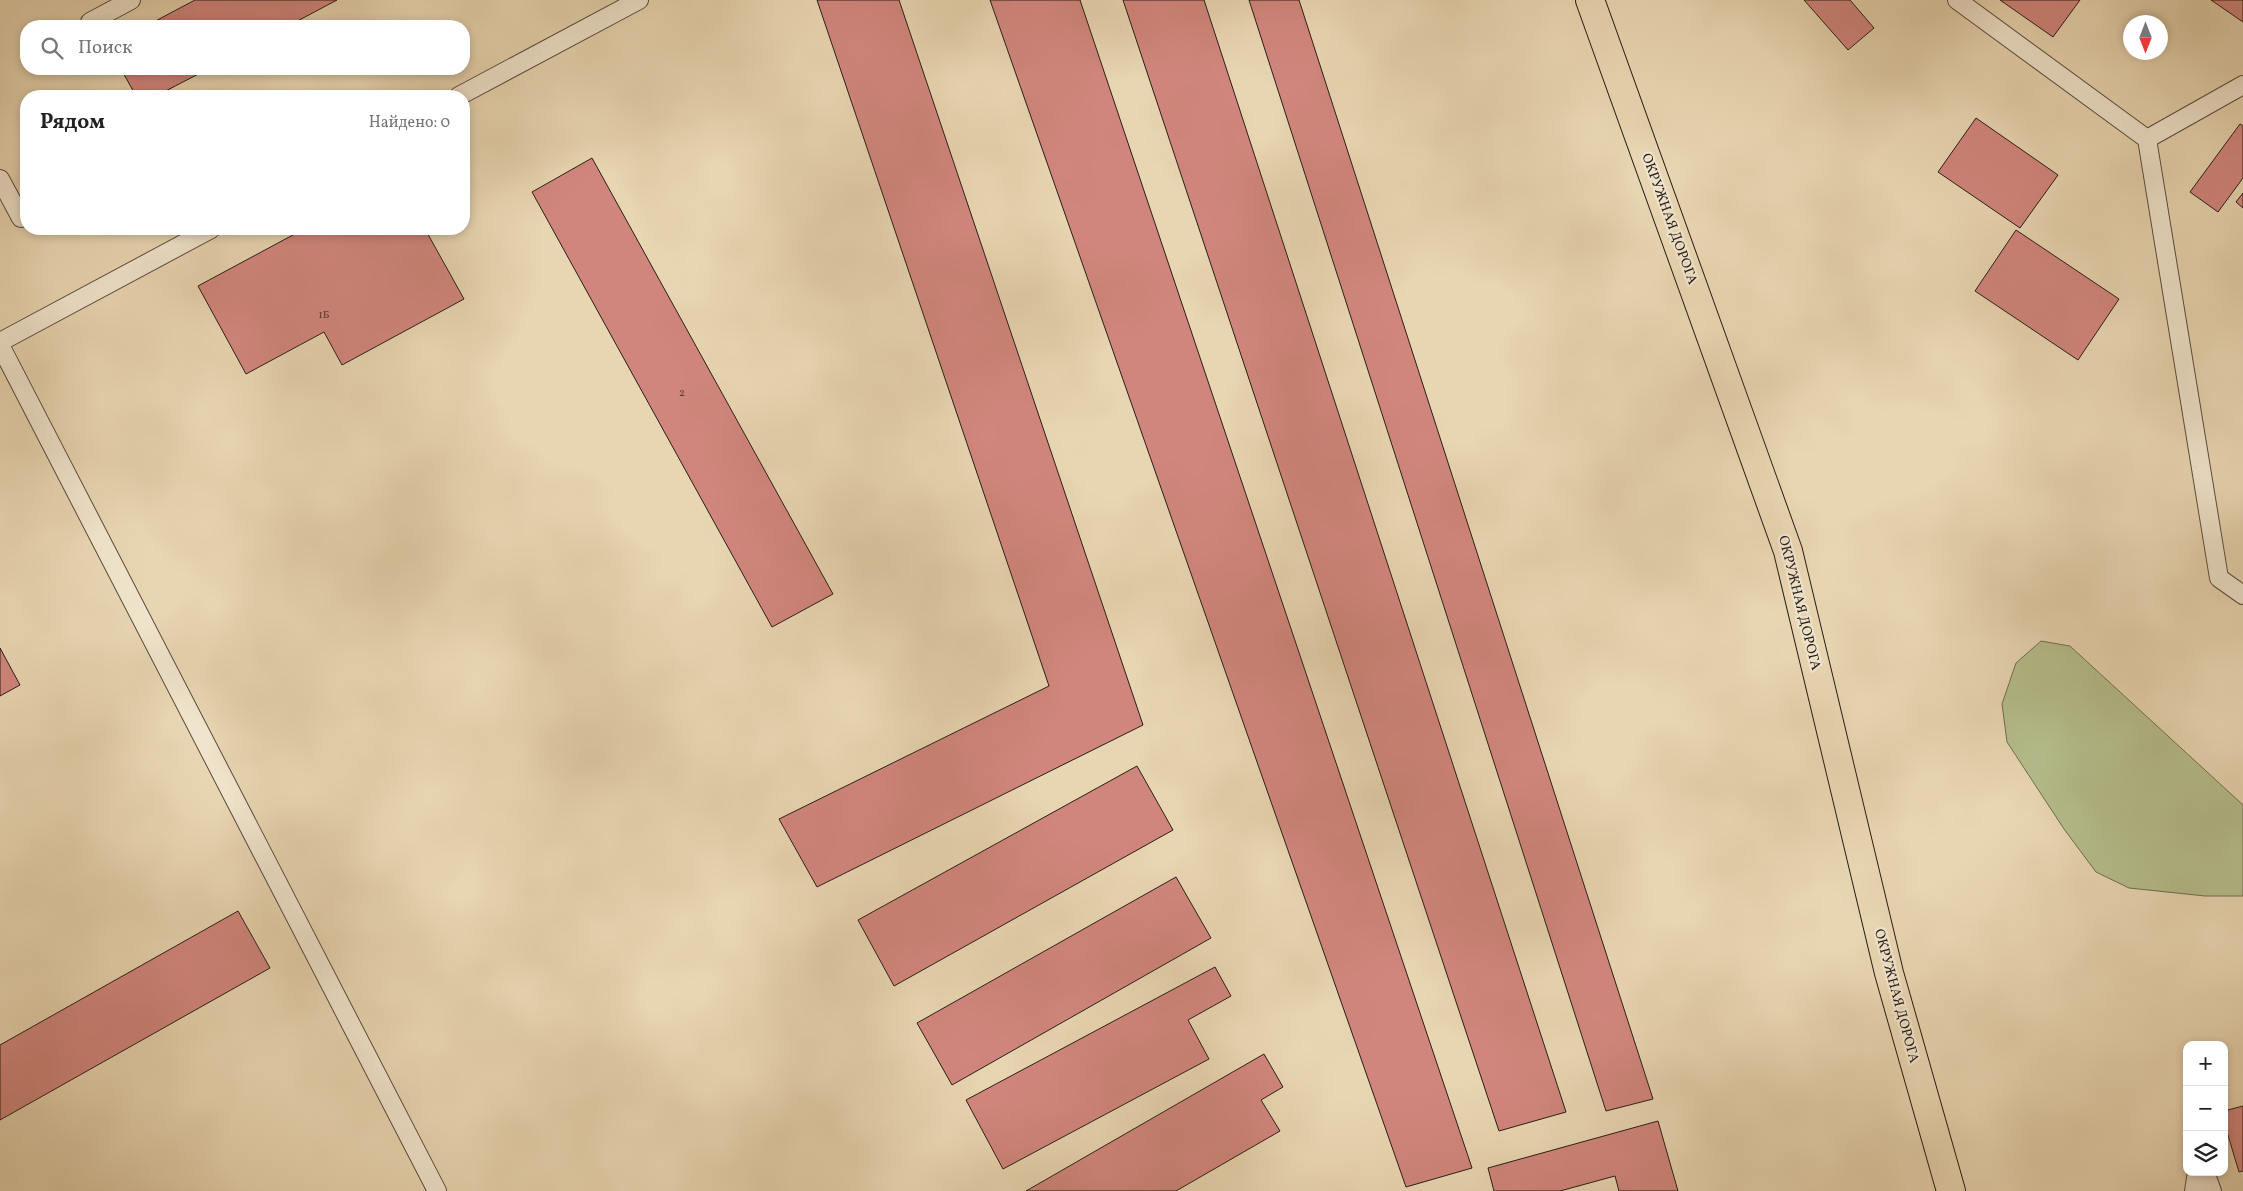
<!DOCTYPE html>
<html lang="ru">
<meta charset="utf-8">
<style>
body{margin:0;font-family:Vollkorn,serif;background:#f6f6f6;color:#222}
.controls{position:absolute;right:15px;bottom:15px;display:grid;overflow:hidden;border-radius:10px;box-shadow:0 2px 8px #0003}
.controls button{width:45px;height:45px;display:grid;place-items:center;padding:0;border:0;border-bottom:1px solid #e0e0e0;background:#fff;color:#222;font:25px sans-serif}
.compass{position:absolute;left:2123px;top:15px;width:45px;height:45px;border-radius:50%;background:#fff;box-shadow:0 2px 8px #0003;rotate:180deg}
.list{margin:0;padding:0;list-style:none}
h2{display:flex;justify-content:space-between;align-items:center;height:65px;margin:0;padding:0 20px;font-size:21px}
h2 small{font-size:16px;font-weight:400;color:#767676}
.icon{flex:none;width:28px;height:28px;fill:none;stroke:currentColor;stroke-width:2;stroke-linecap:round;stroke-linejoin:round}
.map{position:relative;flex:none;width:2243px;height:1191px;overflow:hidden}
.search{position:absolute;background:#fff;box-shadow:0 2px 8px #0003;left:20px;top:20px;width:450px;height:55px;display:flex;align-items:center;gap:12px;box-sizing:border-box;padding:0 18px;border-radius:20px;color:#767676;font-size:19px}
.panel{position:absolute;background:#fff;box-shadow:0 2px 8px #0003;left:20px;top:90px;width:450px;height:145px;border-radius:20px}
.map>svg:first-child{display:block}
.green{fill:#b5bd8c;stroke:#6e6e52}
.building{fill:#d1867d;stroke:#281e17}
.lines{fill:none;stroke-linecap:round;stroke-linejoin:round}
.lane-casing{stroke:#584c3e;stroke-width:20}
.highway-casing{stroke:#281e17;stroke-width:30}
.lane{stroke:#f0e4cc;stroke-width:18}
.highway{stroke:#e8d5b1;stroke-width:28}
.labels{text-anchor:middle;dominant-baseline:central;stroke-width:4.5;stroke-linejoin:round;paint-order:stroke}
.number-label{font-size:11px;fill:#523830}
.street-label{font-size:14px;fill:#281e17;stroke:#f0e4cc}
</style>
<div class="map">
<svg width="2243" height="1191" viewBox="0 0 2243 1191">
<rect width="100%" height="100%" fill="#e8d5b1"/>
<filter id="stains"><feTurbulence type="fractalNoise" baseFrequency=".004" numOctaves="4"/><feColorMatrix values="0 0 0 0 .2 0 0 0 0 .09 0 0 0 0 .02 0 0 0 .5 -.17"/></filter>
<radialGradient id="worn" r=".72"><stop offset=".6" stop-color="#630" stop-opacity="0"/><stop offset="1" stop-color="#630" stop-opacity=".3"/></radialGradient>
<path class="green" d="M 2041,641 L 2070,646 L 2243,805 L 2243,896 L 2205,896 L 2129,888 L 2096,872 L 2064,829 L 2007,742 L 2002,704 L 2016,663 Z"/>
<path class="building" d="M 195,0 L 337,0 L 288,26 L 146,26 Z
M 817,0 L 899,0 L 1143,725 L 817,887 L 779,819 L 1049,686 Z
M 990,0 L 1080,0 L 1472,1168 L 1406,1187 Z
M 1123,0 L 1204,0 L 1566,1112 L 1499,1131 Z
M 1249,0 L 1299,0 L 1653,1099 L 1606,1111 Z
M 1804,0 L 1850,0 L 1874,28 L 1848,50 Z
M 2000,0 L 2080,0 L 2053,37 Z
M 2211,0 L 2243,0 L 2243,22 Z
M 121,69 L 208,69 L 156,96 L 136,96 Z
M 1976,118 L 2058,175 L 2020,228 L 1938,172 Z
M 2240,124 L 2243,126 L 2243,178 L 2218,212 L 2190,192 Z
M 592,158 L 833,594 L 772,627 L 532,192 Z
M 2243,193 L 2243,208 L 2236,202 Z
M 304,229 L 425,229 L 464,299 L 342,365 L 324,332 L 246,374 L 198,286 Z
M 2016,230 L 2119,299 L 2078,360 L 1975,291 Z
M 0,648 L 20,685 L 0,696 Z
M 1137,766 L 1173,830 L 894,986 L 858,920 Z
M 1176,877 L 1211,938 L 952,1085 L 917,1023 Z
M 238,911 L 270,968 L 0,1120 L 0,1045 Z
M 1215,967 L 1231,996 L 1188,1020 L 1209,1059 L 1003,1169 L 966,1100 Z
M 1264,1054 L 1283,1087 L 1261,1100 L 1280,1131 L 1176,1191 L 1026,1191 Z
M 2243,1106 L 2243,1171 L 2239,1172 L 2224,1122 L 2224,1111 Z
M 1658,1121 L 1678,1191 L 1619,1191 L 1615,1176 L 1560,1191 L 1494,1191 L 1488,1168 Z"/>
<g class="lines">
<g class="lane-casing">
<path id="lane" d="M 1957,0 L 2147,139 L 2219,578 L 2243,595
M 90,22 L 131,0
M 459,96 L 639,0
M 2147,139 L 2243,85
M 0,179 L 21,218
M 0,342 L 211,229
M 0,345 L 437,1191
M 2205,1172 L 2212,1191
M 2194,1191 L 2197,1172"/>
</g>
<g class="highway-casing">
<path id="highway" d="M 1590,0 L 1788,551 L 1889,973 L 1951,1191"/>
</g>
<use href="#lane" class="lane"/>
<use href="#highway" class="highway"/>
</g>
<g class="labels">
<g class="number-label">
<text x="324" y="315">1Б</text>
<text x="682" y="393">2</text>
</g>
<g class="street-label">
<text transform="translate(1669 219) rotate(70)">ОКРУЖНАЯ ДОРОГА</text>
<text transform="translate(1799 603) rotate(76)">ОКРУЖНАЯ ДОРОГА</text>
<text transform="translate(1896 996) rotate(75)">ОКРУЖНАЯ ДОРОГА</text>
</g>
</g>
<rect width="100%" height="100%" filter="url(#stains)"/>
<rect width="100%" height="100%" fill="url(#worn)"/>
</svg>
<div class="controls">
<button>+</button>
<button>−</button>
<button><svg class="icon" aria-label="layers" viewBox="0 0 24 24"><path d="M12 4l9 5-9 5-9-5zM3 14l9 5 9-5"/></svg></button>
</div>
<svg class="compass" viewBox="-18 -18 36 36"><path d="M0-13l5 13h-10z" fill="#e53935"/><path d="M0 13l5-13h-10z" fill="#767676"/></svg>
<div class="search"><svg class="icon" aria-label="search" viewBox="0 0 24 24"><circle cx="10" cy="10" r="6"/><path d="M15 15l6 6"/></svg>Поиск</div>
<section class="panel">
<h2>Рядом<small>Найдено: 0</small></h2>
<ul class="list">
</ul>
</section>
</div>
